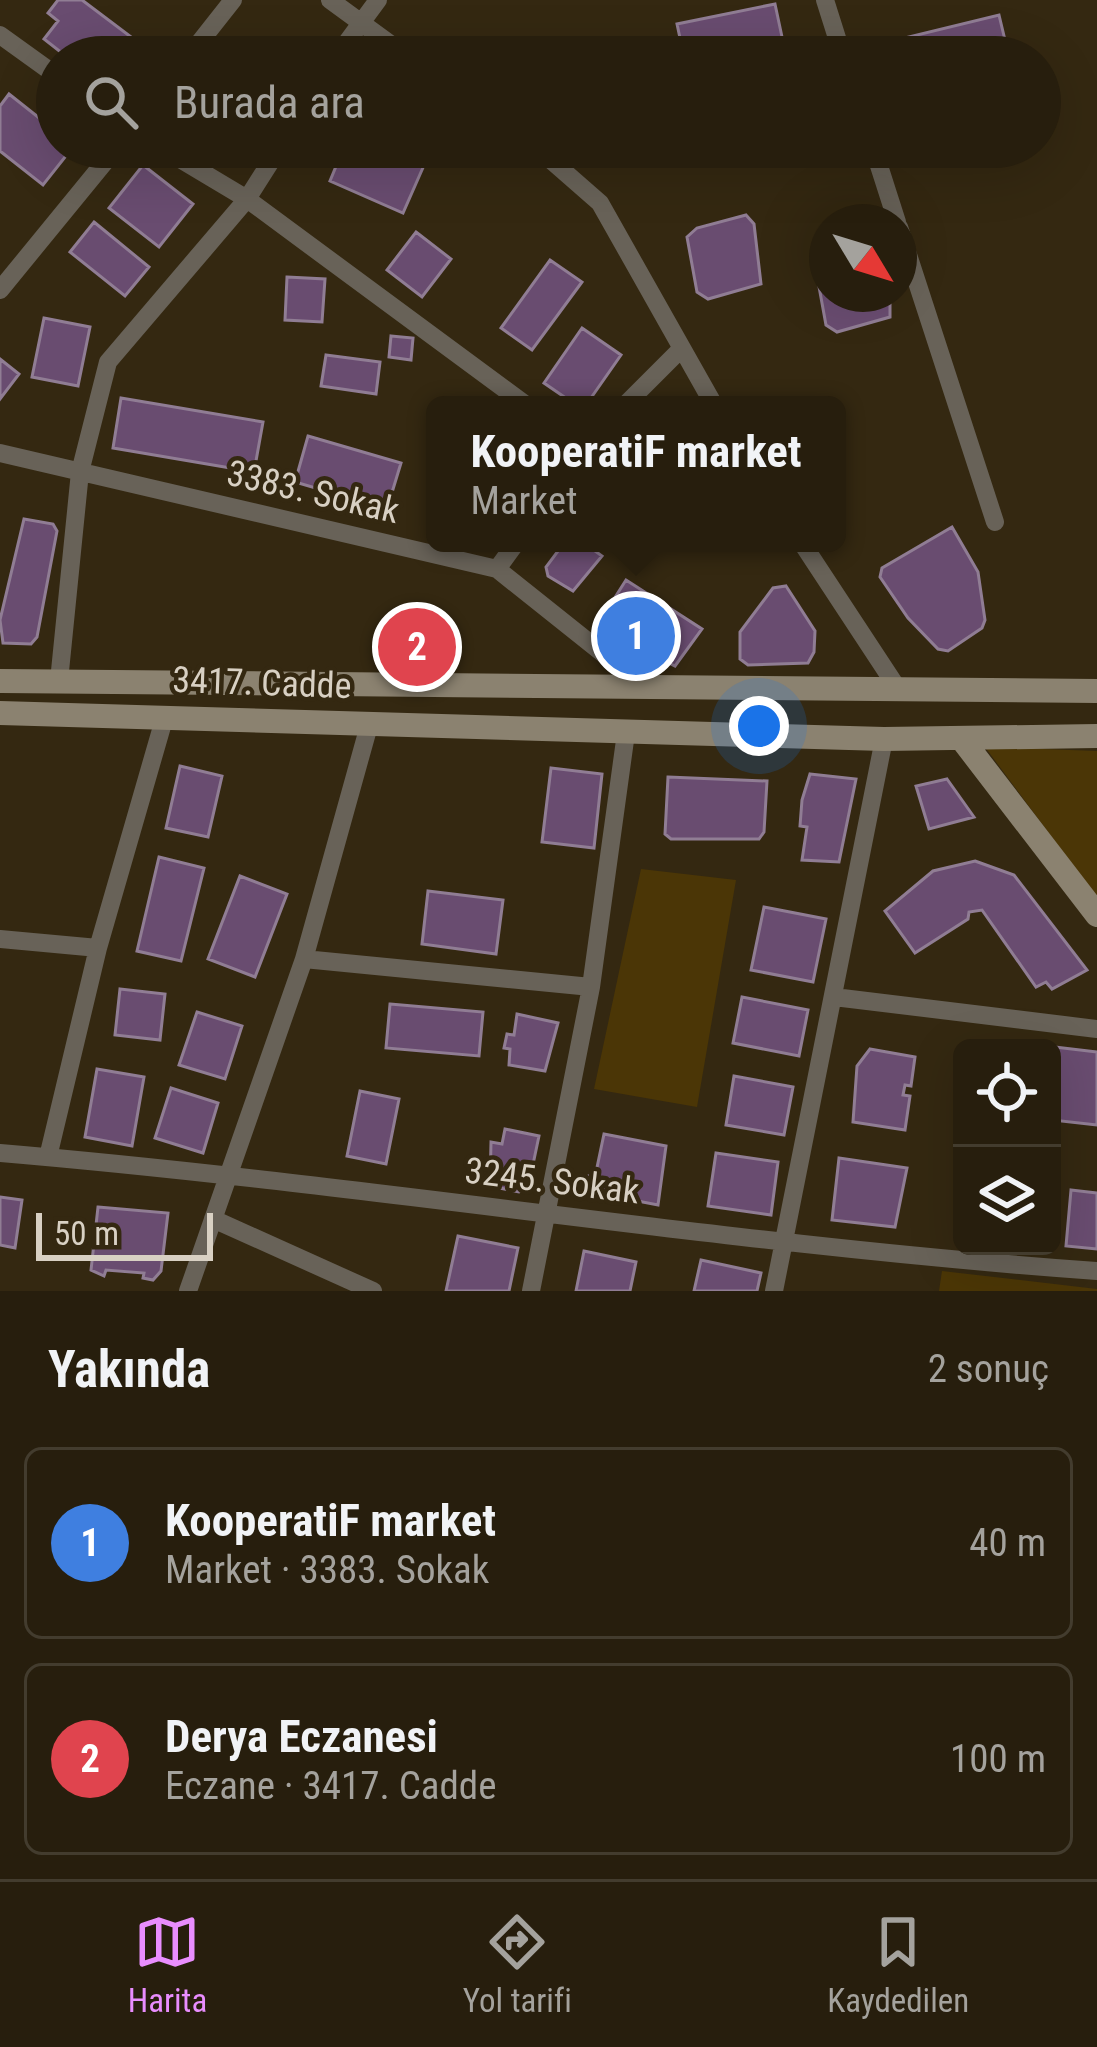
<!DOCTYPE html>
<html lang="tr">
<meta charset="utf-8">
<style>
body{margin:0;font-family:"Roboto Condensed",sans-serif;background:#332b1b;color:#f1f3f6}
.controls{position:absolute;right:36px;bottom:36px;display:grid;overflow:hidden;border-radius:18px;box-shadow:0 12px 48px #0002}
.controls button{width:108px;height:108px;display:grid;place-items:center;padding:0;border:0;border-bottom:3px solid #433c2e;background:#271e0d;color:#f1f3f6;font:60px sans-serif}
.compass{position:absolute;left:809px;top:204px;width:108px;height:108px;border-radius:50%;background:#271e0d;box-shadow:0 12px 48px #0002;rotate:128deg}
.scale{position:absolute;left:36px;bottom:30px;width:177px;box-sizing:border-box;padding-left:12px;border:6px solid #d8d0c3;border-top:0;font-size:33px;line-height:42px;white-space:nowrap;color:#d8d0c3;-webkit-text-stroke:9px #342811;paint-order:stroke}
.you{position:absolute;left:759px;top:726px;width:42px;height:42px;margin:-30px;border:9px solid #fff;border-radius:50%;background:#1a73e8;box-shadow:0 0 0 18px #1a73e833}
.badge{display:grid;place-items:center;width:78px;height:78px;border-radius:50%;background:#e98dfe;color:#fff;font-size:39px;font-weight:700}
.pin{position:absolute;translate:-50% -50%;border:6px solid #fff;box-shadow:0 3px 12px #0006}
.popup{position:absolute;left:426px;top:396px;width:420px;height:156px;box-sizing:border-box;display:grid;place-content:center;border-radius:18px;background:#271e0d;filter:drop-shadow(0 3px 9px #0005);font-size:39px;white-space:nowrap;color:#a4a29d}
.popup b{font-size:45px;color:#f1f3f6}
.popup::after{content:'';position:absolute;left:50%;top:100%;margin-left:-24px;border:24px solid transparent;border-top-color:#271e0d}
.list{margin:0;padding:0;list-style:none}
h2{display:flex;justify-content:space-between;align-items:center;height:156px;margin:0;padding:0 48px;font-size:51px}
h2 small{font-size:39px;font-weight:400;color:#a4a29d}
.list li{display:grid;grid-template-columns:78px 1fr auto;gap:36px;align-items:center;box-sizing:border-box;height:192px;margin:0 24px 24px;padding:0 24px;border:3px solid #433c2e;border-radius:18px}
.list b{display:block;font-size:45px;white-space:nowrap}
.list p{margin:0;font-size:39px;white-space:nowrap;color:#a4a29d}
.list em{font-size:39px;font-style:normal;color:#a4a29d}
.icon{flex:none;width:66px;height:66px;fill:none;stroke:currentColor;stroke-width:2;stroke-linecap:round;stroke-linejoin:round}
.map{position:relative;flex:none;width:1097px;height:1291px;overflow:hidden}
.search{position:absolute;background:#271e0d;box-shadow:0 12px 48px #0002;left:36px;right:36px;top:36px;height:132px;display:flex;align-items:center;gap:30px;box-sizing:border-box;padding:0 42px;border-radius:66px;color:#a4a29d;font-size:45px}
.sheet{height:588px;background:#271e0d}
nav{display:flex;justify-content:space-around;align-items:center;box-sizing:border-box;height:168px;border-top:3px solid #433c2e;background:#271e0d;font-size:33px;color:#a4a29d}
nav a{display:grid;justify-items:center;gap:6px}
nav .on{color:#e98dfe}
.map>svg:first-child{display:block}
.green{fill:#4b3606}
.building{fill:#694c70;stroke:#907d94;stroke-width:3}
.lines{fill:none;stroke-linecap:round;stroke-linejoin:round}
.street{stroke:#686258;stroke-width:18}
.secondary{stroke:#8b8270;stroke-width:24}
.labels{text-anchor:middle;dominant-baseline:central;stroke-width:9;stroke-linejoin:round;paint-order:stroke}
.street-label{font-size:36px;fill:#d8d0c3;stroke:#342811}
</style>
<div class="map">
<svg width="1097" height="1291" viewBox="0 0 1097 1291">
<rect width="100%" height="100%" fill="#342811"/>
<path class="green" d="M 985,747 L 1097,751 L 1097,898 Z
M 641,869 L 736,880 L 697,1107 L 594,1089 Z
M 942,1271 L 1097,1289 L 1097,1291 L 939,1291 Z"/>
<path class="building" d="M 58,0 L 82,0 L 151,52 L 147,57 L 67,57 L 44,39 L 58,21 L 48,13 Z
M 775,4 L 785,51 L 684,57 L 677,24 Z
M 999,15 L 1009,57 L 896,57 L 892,41 Z
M 9,94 L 57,132 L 57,147 L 73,147 L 43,185 L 0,151 L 0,106 Z
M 344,147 L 432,147 L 403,213 L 330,181 Z
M 143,165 L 193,204 L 159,247 L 109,208 Z
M 746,215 L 754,224 L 761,284 L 708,299 L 697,292 L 687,237 L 697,228 Z
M 94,222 L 149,267 L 125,296 L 70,252 Z
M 416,232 L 451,259 L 422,297 L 387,270 Z
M 550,260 L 582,282 L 532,350 L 501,328 Z
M 827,261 L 827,294 L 890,294 L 890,317 L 837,332 L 826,325 L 816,270 Z
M 287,277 L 325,279 L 322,322 L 285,320 Z
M 44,318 L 90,327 L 78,386 L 32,377 Z
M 582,328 L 621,355 L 586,405 L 576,405 L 544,383 Z
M 391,336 L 413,338 L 411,360 L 389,357 Z
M 326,355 L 380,362 L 376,394 L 321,386 Z
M 0,359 L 19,374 L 0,399 Z
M 121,398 L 263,422 L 254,472 L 113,448 Z
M 308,436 L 401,463 L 387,509 L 295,482 Z
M 24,519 L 53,524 L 57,531 L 37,637 L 31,644 L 3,643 L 0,620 Z
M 952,527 L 978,572 L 985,620 L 982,628 L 948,651 L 938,649 L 908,618 L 880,577 L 882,568 Z
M 564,543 L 601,543 L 595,551 L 602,556 L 573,591 L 548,576 L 546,567 Z
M 626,580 L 702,629 L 675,666 L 635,646 L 602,618 Z
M 786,586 L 815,631 L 814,652 L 808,663 L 748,665 L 740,659 L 740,632 L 773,588 Z
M 180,766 L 222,776 L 208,837 L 166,828 Z
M 551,768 L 602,774 L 594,848 L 542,842 Z
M 810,774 L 856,779 L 839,862 L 802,860 L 807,827 L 800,826 L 802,800 Z
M 668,777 L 767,781 L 764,832 L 759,839 L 671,839 L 665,834 Z
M 947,779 L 974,817 L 929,829 L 916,786 Z
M 159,857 L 204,868 L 181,961 L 137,951 Z
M 975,861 L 1014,875 L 1087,970 L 1052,989 L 1046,982 L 1036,987 L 982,910 L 969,912 L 968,919 L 915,953 L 885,911 L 933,871 Z
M 240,876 L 287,894 L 255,977 L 208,959 Z
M 428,891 L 503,900 L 496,954 L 422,944 Z
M 764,907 L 826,919 L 813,982 L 751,970 Z
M 120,989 L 165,994 L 160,1040 L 115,1035 Z
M 742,997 L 808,1010 L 799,1056 L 733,1043 Z
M 390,1004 L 483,1012 L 479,1056 L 386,1048 Z
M 197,1012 L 242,1026 L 225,1079 L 179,1065 Z
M 517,1014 L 558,1023 L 545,1071 L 509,1065 L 510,1049 L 504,1048 L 507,1034 L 514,1035 Z
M 1038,1045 L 1097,1052 L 1097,1125 L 1052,1120 L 1052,1048 Z
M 870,1049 L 915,1057 L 911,1086 L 905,1085 L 903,1095 L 910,1096 L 905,1130 L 853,1122 L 857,1066 Z
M 97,1069 L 144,1077 L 132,1146 L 85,1137 Z
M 734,1076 L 793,1087 L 784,1135 L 726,1125 Z
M 171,1088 L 218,1103 L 203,1153 L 155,1138 Z
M 360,1091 L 399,1099 L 386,1164 L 347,1156 Z
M 505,1129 L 539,1136 L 528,1188 L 519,1192 L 490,1186 L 491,1142 L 502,1144 Z
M 604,1134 L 666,1146 L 658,1205 L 586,1191 L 589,1176 L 595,1177 Z
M 716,1153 L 778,1162 L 771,1215 L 708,1206 Z
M 839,1158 L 907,1168 L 895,1227 L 832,1220 Z
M 1071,1190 L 1097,1193 L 1097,1249 L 1066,1246 Z
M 0,1197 L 22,1200 L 15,1248 L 0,1245 Z
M 98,1207 L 168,1213 L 161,1271 L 153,1280 L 143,1278 L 144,1273 L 106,1270 L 104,1276 L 91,1270 Z
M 458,1236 L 518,1248 L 509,1291 L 446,1291 Z
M 584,1251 L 636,1262 L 630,1291 L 576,1291 Z
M 701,1260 L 761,1273 L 757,1291 L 694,1291 Z"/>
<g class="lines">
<path class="street" d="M 330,0 L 408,57
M 825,0 L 843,57
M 0,35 L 57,76
M 188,57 L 233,0
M 336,57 L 378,0
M 160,147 L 247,199 L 526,405
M 536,147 L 600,203 L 714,405
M 873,147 L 897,222
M 899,227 L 995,522
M 0,290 L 117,147
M 625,405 L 679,351
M 0,453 L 497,569 L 645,687
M 802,543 L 898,689
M 497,569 L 516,543
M 59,681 L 80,472 L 108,362 L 247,199 L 280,147
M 0,939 L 98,948
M 304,959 L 591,987
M 834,997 L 1097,1029
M 0,1153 C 366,1184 730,1245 1097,1271
M 48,1157 L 98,948 L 165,716
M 213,1219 L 373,1291
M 188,1291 L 304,959 L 370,722
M 531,1291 L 591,987 L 626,733
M 774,1291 L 884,739"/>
<path class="secondary" d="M 0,681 L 1097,691
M 0,713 L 884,739 L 1097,736
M 961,738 L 1097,915"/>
</g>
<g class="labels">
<g class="street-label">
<text transform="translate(313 492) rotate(13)">3383. Sokak</text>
<text transform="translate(262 683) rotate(2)">3417. Cadde</text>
<text transform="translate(552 1181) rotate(7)">3245. Sokak</text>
</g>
</g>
</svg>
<div class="controls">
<button><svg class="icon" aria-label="locate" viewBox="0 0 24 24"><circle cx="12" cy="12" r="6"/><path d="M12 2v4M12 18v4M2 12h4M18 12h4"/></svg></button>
<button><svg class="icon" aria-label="layers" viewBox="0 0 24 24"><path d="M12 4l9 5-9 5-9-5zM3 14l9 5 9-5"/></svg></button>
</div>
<svg class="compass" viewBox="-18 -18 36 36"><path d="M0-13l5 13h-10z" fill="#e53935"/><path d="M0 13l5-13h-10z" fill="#a4a29d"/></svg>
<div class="scale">50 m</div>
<div class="you"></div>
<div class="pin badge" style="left:636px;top:636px;background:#3f7fe0">1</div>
<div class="popup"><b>KooperatiF market</b>Market</div>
<div class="pin badge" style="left:417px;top:647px;background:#e0444e">2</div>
<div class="search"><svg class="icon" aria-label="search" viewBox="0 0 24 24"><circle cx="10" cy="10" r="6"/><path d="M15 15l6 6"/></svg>Burada ara</div>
</div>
<section class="sheet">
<h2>Yakında<small>2 sonuç</small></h2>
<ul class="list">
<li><span class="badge" style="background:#3f7fe0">1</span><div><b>KooperatiF market</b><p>Market · 3383. Sokak</p></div><em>40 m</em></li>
<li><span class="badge" style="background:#e0444e">2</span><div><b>Derya Eczanesi</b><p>Eczane · 3417. Cadde</p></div><em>100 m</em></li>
</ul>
</section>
<nav>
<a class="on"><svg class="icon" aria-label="map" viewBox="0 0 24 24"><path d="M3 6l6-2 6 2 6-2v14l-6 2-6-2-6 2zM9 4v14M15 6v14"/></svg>Harita</a>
<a><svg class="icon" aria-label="directions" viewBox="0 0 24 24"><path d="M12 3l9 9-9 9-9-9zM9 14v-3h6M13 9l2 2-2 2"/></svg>Yol tarifi</a>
<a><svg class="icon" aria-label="saved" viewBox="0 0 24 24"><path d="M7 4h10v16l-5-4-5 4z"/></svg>Kaydedilen</a>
</nav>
